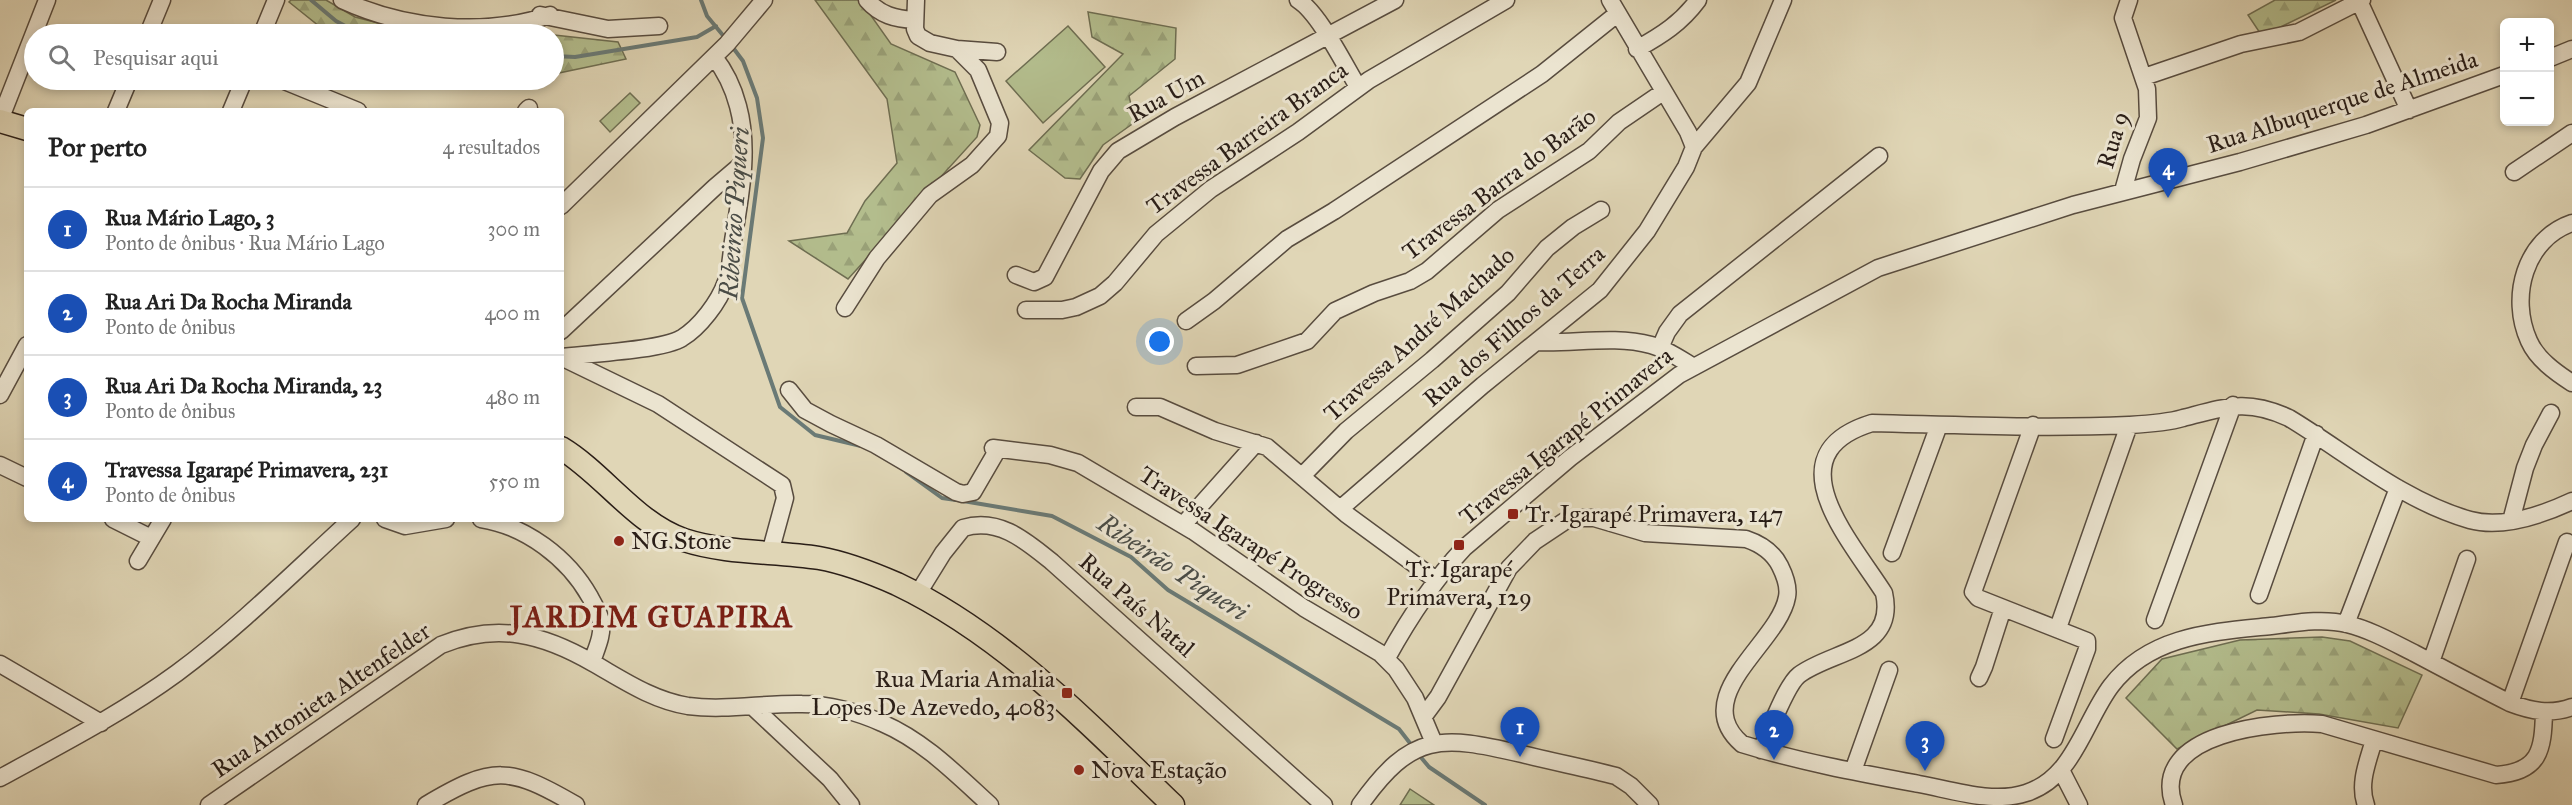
<!DOCTYPE html>
<html lang="pt">
<meta charset="utf-8">
<style>
body{margin:0;font-family:"IM FELL Great Primer",serif;background:#f2f2f2;color:#222}
.controls{position:absolute;right:18px;top:18px;display:grid;overflow:hidden;border-radius:9px;box-shadow:0 3px 9px #0003}
.controls button{width:54px;height:54px;display:grid;place-items:center;padding:0;border:0;border-bottom:2px solid #e0e0e0;background:#fff;color:#222;font:30px sans-serif}
.you{position:absolute;left:1160px;top:342px;width:21px;height:21px;margin:-15px;border:4px solid #fff;border-radius:50%;background:#1a73e8;box-shadow:0 0 0 9px #1a73e833}
.badge{display:grid;place-items:center;width:39px;height:39px;border-radius:50%;background:#8f2418;color:#fff;font-size:20px;font-weight:700}
.pin{position:absolute;translate:-50% -50px;filter:drop-shadow(0 2px 3px #0008)}
.pin::after{content:'';position:absolute;top:32px;width:21px;height:18px;background:inherit;clip-path:polygon(0 0,100% 0,50% 100%)}
.list{margin:0;padding:0;list-style:none}
h2{display:flex;justify-content:space-between;align-items:center;height:78px;margin:0;padding:0 24px;font-size:26px}
h2 small{font-size:20px;font-weight:400;color:#767676}
.list li{display:grid;grid-template-columns:39px 1fr auto;gap:18px;align-items:center;box-sizing:border-box;height:84px;padding:0 24px;border-top:2px solid #e0e0e0}
.list b{display:block;font-size:22px;white-space:nowrap}
.list p{margin:0;font-size:20px;white-space:nowrap;color:#767676}
.list em{font-size:20px;font-style:normal;color:#767676}
.icon{flex:none;width:33px;height:33px;fill:none;stroke:currentColor;stroke-width:2;stroke-linecap:round;stroke-linejoin:round}
.map{position:relative;flex:none;width:2572px;height:805px;overflow:hidden}
.search{position:absolute;background:#fff;box-shadow:0 3px 9px #0003;left:24px;top:24px;width:540px;height:66px;display:flex;align-items:center;gap:15px;box-sizing:border-box;padding:0 21px;border-radius:33px;color:#767676;font-size:22px}
.panel{position:absolute;background:#fff;box-shadow:0 3px 9px #0003;left:24px;top:108px;width:540px;height:414px;border-radius:9px}
.map>svg:first-child{display:block}
.forest{fill:url(#forest-firs);stroke:#6e6e52;stroke-width:1.5}
.pitch{fill:#b3bd8d;stroke:#6e6e52;stroke-width:1.5}
.lines{fill:none;stroke-linecap:round;stroke-linejoin:round}
.stream{stroke:#6a7a76;stroke-width:4}
.minor-casing{stroke:#584c3f;stroke-width:19}
.major-casing{stroke:#2a1e17;stroke-width:25}
.minor{stroke:#ebe4d0;stroke-width:16}
.major{stroke:#e0d6b6;stroke-width:22}
.poi-dot{fill:#8f2418;stroke:#ebe4d0;stroke-width:2}
.labels{text-anchor:middle;dominant-baseline:central;stroke-width:6;stroke-linejoin:round;paint-order:stroke}
.street-label{font-size:24px;fill:#2a1e17;stroke:#ebe4d0}
.poi-label{font-size:24px;fill:#2a1e17;stroke:#ebe4d0;text-anchor:start}
.water-label{font-size:26px;font-style:italic;fill:#4a4c46;stroke:#ebe4d0}
.district-label{font-size:30px;font-weight:bold;letter-spacing:1.5px;fill:#7a1f14;stroke:#ebe4d0}
</style>
<div class="map">
<svg width="2572" height="805" viewBox="0 0 2572 805">
<defs>
<pattern id="forest-firs" width="22" height="20" patternUnits="userSpaceOnUse" patternTransform="scale(1.5)"><rect width="22" height="20" fill="#b3bd8d"/><path d="M5 1l3.5 6h-7zM16 11l3.5 6h-7z" fill="#9aa279"/></pattern>
</defs>
<rect width="100%" height="100%" fill="#e0d6b6"/>
<filter id="stains"><feTurbulence type="fractalNoise" baseFrequency=".00333" numOctaves="4"/><feColorMatrix values="0 0 0 0 .2 0 0 0 0 .09 0 0 0 0 .02 0 0 0 .5 -.17"/></filter>
<radialGradient id="worn" r=".72"><stop offset=".6" stop-color="#630" stop-opacity="0"/><stop offset="1" stop-color="#630" stop-opacity=".3"/></radialGradient>
<path class="forest" d="M 291,0 L 326,0 L 355,17 L 421,34 L 334,34 L 324,30 L 289,2 Z
M 815,0 L 860,0 L 891,44 L 955,72 L 980,125 L 977,137 L 848,279 L 789,241 L 847,233 L 865,201 L 897,163 L 887,99 Z
M 2275,0 L 2336,0 L 2262,36 L 2248,15 Z
M 1088,12 L 1176,28 L 1175,59 L 1129,96 L 1135,122 L 1103,145 L 1080,179 L 1065,178 L 1029,150 L 1123,54 L 1092,37 Z
M 554,35 L 618,42 L 626,59 L 554,74 Z
M 2322,637 L 2350,641 L 2422,675 L 2398,728 L 2319,714 L 2257,710 L 2177,749 L 2126,698 L 2162,659 L 2240,640 Z"/>
<path class="pitch" d="M 1068,26 L 1105,67 L 1043,123 L 1006,81 Z
M 630,93 L 640,103 L 610,132 L 600,121 Z
M 1410,789 L 1434,805 L 1400,805 Z"/>
<g class="lines">
<path class="stream" d="M 311,0 L 336,21 L 360,34
M 701,0 L 707,16 L 726,39
M 731,45 L 743,61 L 757,98 L 763,138 L 742,298 L 780,407 L 815,435 L 861,446
M 554,56 L 575,57 L 697,37 L 716,26
M 906,472 L 942,498 L 956,500
M 963,501 L 1052,516 L 1131,557 L 1168,590 L 1399,729 L 1413,747
M 1419,755 L 1429,767 L 1485,805"/>
<g class="minor-casing">
<path id="minor" d="M 342,0 C 405,29 484,37 550,15
M 867,0 C 880,15 895,19 915,20
M 1298,0 C 1319,13 1344,64 1358,87
M 2359,1 L 2409,110
M 540,15 L 608,29 L 659,26
M 148,34 L 162,0
M 262,34 L 276,0
M 957,49 L 997,52
M 1637,49 C 1662,35 1681,23 1698,0
M 2550,58 L 2572,49
M 2144,77 L 2241,44 L 2299,32 L 2362,0
M 282,80 L 358,111
M 116,111 L 129,80
M 231,111 L 244,80
M 526,111 L 529,108
M 0,120 L 47,0
M 1694,147 L 1748,83 L 1783,0
M 2514,172 L 2572,133
M 2123,191 L 2132,159 L 2148,118 L 2147,89 L 2123,18 L 2129,0
M 561,206 L 727,44 L 764,0
M 2572,223 C 2525,239 2509,297 2529,341 C 2537,359 2555,372 2572,383
M 1016,275 L 1034,282 L 1045,277 L 1101,171 L 1118,151 L 1175,117 L 1395,0
M 845,308 L 877,258 L 930,195 L 972,165 L 998,136 L 1000,123 L 978,70 L 957,49 L 930,43 L 918,36 L 915,29 L 916,0
M 1026,310 L 1062,310 L 1076,307 L 1100,296 L 1115,283 L 1156,234 L 1211,189 L 1298,132 L 1369,80 L 1506,0
M 1186,321 L 1214,301 L 1287,239 L 1334,211 L 1542,74 L 1617,14
M 561,331 L 715,187 L 742,164
M 1536,342 C 1574,344 1614,335 1651,345 C 1666,349 1679,358 1692,366
M 1660,348 L 1667,332 L 1680,314 L 1879,156
M 561,357 C 587,354 664,350 682,338 C 700,327 719,302 726,282 C 731,269 731,254 733,241 C 740,197 750,150 738,106 C 733,87 726,72 714,57
M 561,357 L 658,404 L 782,485 L 785,498 L 770,553
M 1196,366 L 1237,365 L 1307,341 L 1335,311 L 1374,293 L 1410,281 L 1427,271 L 1498,210 L 1589,151 L 1619,122 L 1663,92
M 789,390 L 805,410 L 831,424 L 876,445 L 956,492 L 963,494 L 973,492 L 998,449
M 0,395 L 27,345
M 1136,407 L 1160,407 L 1215,431 L 1267,447 L 1346,514 L 1436,580
M 2033,425 L 1973,592 L 1978,598 L 2087,641 L 2087,649 L 2054,739
M 993,448 L 1050,455 L 1078,463 L 1193,531 L 1304,608 L 1380,653 L 1396,669 L 1415,698 L 1434,743
M 0,465 L 27,478
M 1302,476 L 1346,431 L 1432,360 L 1508,293 L 1547,248 L 1573,227 L 1601,210
M 1340,509 L 1483,385 L 1600,290 L 1647,231 L 1686,167 L 1694,147 L 1688,132 L 1610,0
M 113,519 L 151,538
M 385,519 L 405,526 L 446,519
M 481,519 C 526,526 568,558 590,597 C 594,605 600,613 601,622 C 603,636 596,649 592,662
M 2511,521 L 2525,468 L 2534,445 L 2551,413
M 1183,525 L 1256,443
M 1892,553 L 1939,425
M 138,561 L 163,519
M 917,595 L 943,553 L 963,528 C 999,517 1026,541 1052,562 L 1324,805
M 2259,595 L 2316,434
M 2155,620 L 2233,405
M 2346,624 L 2398,488
M 2058,628 L 2129,425
M 1387,658 C 1409,618 1433,581 1464,548 L 1570,458 L 1679,375 L 1878,268 L 2073,205 L 2240,162 L 2366,125 L 2504,75
M 2431,662 L 2467,559
M 0,664 L 101,723
M 1979,678 L 1984,667 L 2003,608
M 2510,703 L 2567,542
M 753,707 L 830,779 L 851,805
M 1424,716 L 1438,697 L 1509,568 L 1535,541 L 1565,521 L 1578,518 L 1594,518 L 1645,533 L 1746,539 C 1761,544 1773,552 1780,566 C 1785,576 1789,587 1787,597 C 1779,643 1687,696 1742,744 C 1800,762 1860,773 1919,784 C 1952,790 1993,804 2026,793 C 2074,778 2084,722 2111,686 C 2150,635 2213,632 2271,626 C 2295,623 2323,618 2347,624 C 2371,630 2392,642 2414,653 C 2446,670 2478,687 2510,703 C 2531,711 2550,715 2572,707
M 1761,750 C 1769,732 1786,685 1799,675 C 1832,650 1897,651 1884,593 C 1851,541 1771,454 1872,423 C 1957,425 2044,429 2129,425 C 2147,424 2166,423 2183,418 C 2225,407 2247,398 2289,418 C 2347,453 2403,501 2470,520 C 2503,529 2542,515 2572,501
M 2061,770 L 2079,805
M 1853,771 L 1889,670
M 0,778 C 60,745 121,714 177,673 C 239,627 295,571 352,519
M 209,805 L 441,645 C 497,622 543,634 593,663 C 623,680 652,700 688,706 C 726,711 764,703 802,704 C 828,704 858,712 882,723 C 924,741 956,774 990,805
M 426,805 C 493,765 509,766 576,805
M 1360,805 C 1412,732 1440,735 1522,754 C 1554,762 1585,768 1616,776 L 1631,786 L 1650,805
M 2174,805 C 2148,732 2276,720 2322,724 L 2496,775 C 2540,772 2543,750 2544,712
M 2366,805 C 2358,784 2368,761 2374,740"/>
</g>
<g class="major-casing">
<path id="major" d="M 0,121 L 27,129
M 561,448 C 604,474 636,524 684,540 C 727,554 775,551 819,558 C 847,563 872,573 897,584 C 1004,635 1089,724 1173,805"/>
</g>
<use href="#minor" class="minor"/>
<use href="#major" class="major"/>
</g>
<g class="poi-dot">
<rect x="1507" y="508" width="12" height="12" rx="3"/>
<circle cx="619" cy="541" r="6"/>
<rect x="1453" y="539" width="12" height="12" rx="3"/>
<rect x="1061" y="687" width="12" height="12" rx="3"/>
<circle cx="1079" cy="770" r="6"/>
</g>
<g class="labels">
<g class="street-label">
<text transform="translate(1166 96) rotate(-29)">Rua Um</text>
<text transform="translate(2342 102) rotate(-18)">Rua Albuquerque de Almeida</text>
<text transform="translate(1247 138) rotate(-36)">Travessa Barreira Branca</text>
<text transform="translate(2113 140) rotate(-73)">Rua 9</text>
<text transform="translate(1499 184) rotate(-37)">Travessa Barra do Barão</text>
<text transform="translate(1514 326) rotate(-41)">Rua dos Filhos da Terra</text>
<text transform="translate(1419 334) rotate(-42)">Travessa André Machado</text>
<text transform="translate(1566 436) rotate(-39)">Travessa Igarapé Primavera</text>
<text transform="translate(1251 543) rotate(33)">Travessa Igarapé Progresso</text>
<text transform="translate(1137 605) rotate(41)">Rua País Natal</text>
<text transform="translate(321 700) rotate(-34)">Rua Antonieta Altenfelder</text>
</g>
<g class="poi-label">
<text x="1525" y="514">Tr. Igarapé Primavera, 147</text>
<text x="631" y="541">NG Stone</text>
<text x="1459" y="569" text-anchor="middle">Tr. Igarapé<tspan x="1459" dy="28">Primavera, 129</tspan></text>
<text x="1055" y="679" text-anchor="end">Rua Maria Amalia<tspan x="1055" dy="28">Lopes De Azevedo, 4083</tspan></text>
<text x="1091" y="770">Nova Estação</text>
</g>
<g class="water-label">
<text transform="translate(734 213) rotate(-86)">Ribeirão Piqueri</text>
<text transform="translate(1173 567) rotate(33)">Ribeirão Piqueri</text>
</g>
<g class="district-label">
<text x="652" y="617">JARDIM GUAPIRA</text>
</g>
</g>
<rect width="100%" height="100%" filter="url(#stains)"/>
<rect width="100%" height="100%" fill="url(#worn)"/>
</svg>
<div class="controls">
<button>+</button>
<button>−</button>
</div>
<div class="you"></div>
<div class="pin badge" style="left:1520px;top:757px;background:#1a4fb4">1</div>
<div class="pin badge" style="left:1774px;top:760px;background:#1a4fb4">2</div>
<div class="pin badge" style="left:1925px;top:771px;background:#1a4fb4">3</div>
<div class="pin badge" style="left:2168px;top:198px;background:#1a4fb4">4</div>
<div class="search"><svg class="icon" aria-label="search" viewBox="0 0 24 24"><circle cx="10" cy="10" r="6"/><path d="M15 15l6 6"/></svg>Pesquisar aqui</div>
<section class="panel">
<h2>Por perto<small>4 resultados</small></h2>
<ul class="list">
<li><span class="badge" style="background:#1a4fb4">1</span><div><b>Rua Mário Lago, 3</b><p>Ponto de ônibus · Rua Mário Lago</p></div><em>300 m</em></li>
<li><span class="badge" style="background:#1a4fb4">2</span><div><b>Rua Ari Da Rocha Miranda</b><p>Ponto de ônibus</p></div><em>400 m</em></li>
<li><span class="badge" style="background:#1a4fb4">3</span><div><b>Rua Ari Da Rocha Miranda, 23</b><p>Ponto de ônibus</p></div><em>480 m</em></li>
<li><span class="badge" style="background:#1a4fb4">4</span><div><b>Travessa Igarapé Primavera, 231</b><p>Ponto de ônibus</p></div><em>550 m</em></li>
</ul>
</section>
</div>
